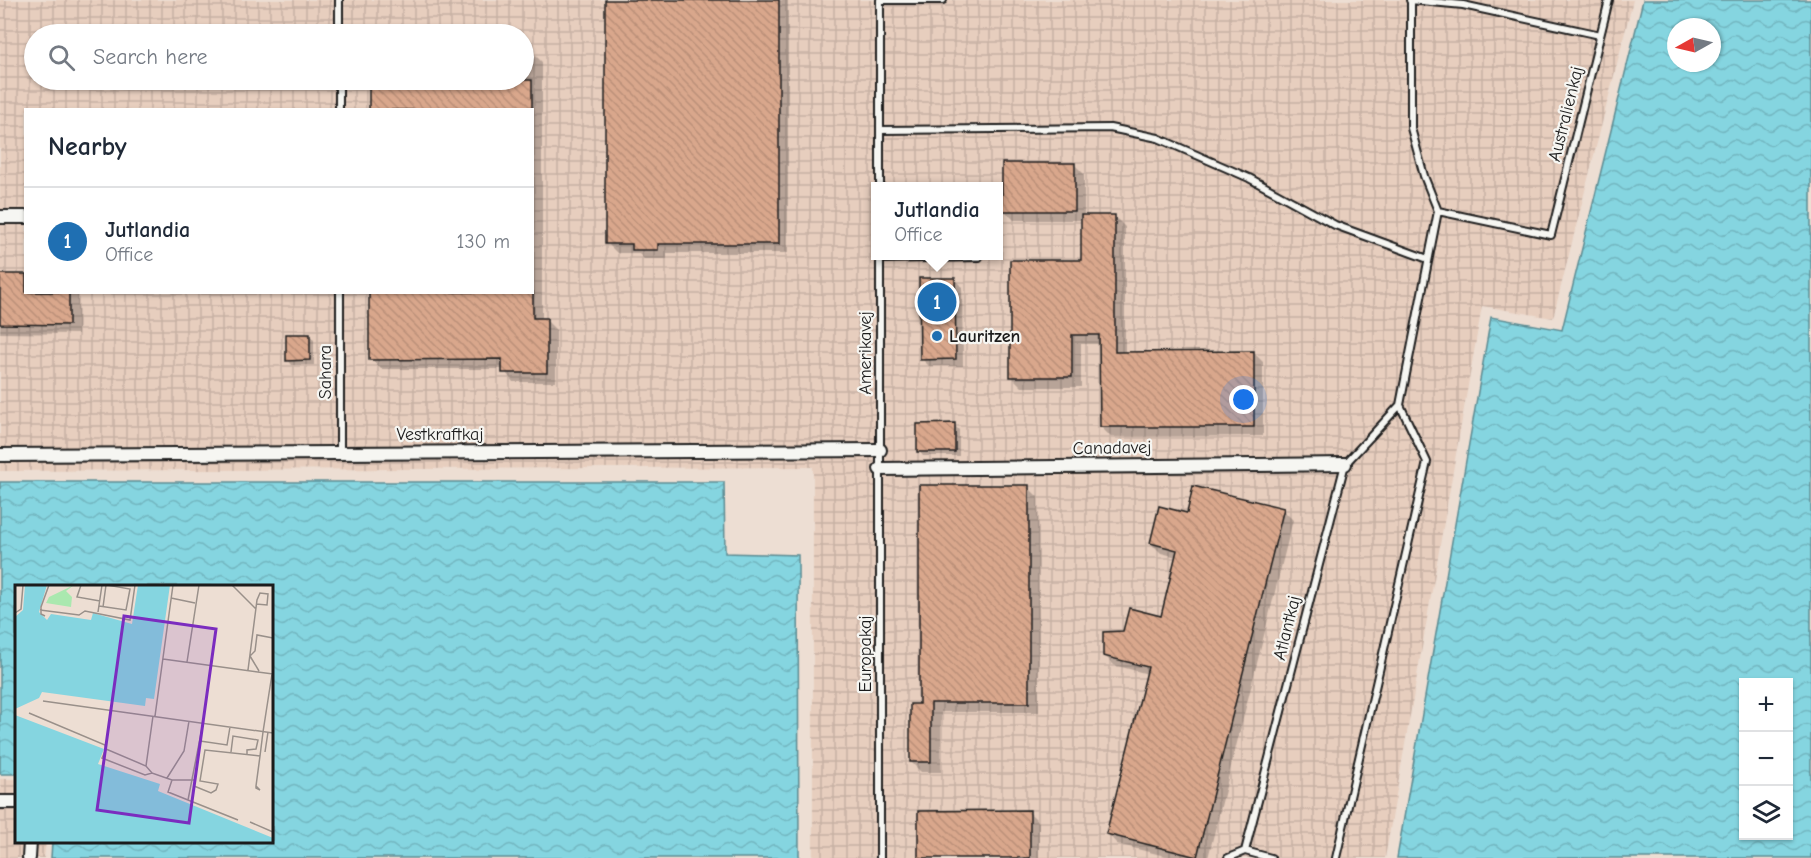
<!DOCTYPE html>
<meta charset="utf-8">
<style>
body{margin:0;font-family:"Comic Neue",sans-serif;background:#f2f2f3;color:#1f2937}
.controls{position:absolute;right:18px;bottom:18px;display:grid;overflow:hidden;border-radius:0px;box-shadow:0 2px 4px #0004}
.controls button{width:54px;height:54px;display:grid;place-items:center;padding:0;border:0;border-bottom:2px solid #e0e1e3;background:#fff;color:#1f2937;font:30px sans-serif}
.compass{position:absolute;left:1667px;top:18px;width:54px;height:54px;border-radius:50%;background:#fff;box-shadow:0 2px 4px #0004;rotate:262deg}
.you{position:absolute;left:1244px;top:400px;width:21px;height:21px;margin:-15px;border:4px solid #fff;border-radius:50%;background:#1a73e8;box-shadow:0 0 0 9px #1a73e833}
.badge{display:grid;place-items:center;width:39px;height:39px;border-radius:50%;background:#1f6fb2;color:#fff;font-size:20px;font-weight:700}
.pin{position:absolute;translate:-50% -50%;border:3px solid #fff;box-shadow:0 2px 6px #0006}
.popup{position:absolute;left:871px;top:182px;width:132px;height:78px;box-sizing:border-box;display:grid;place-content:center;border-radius:0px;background:#fff;filter:drop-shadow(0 2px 4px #0005);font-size:20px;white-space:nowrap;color:#747a83}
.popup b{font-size:22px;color:#1f2937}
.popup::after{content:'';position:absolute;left:50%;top:100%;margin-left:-12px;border:12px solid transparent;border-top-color:#fff}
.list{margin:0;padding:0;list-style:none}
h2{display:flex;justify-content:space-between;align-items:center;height:78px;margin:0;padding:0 24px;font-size:26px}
h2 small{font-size:20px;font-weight:400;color:#747a83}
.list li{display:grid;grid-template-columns:39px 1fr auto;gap:18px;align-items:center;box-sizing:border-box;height:108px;padding:0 24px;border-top:2px solid #e0e1e3}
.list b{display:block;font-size:22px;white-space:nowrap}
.list p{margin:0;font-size:20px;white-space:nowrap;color:#747a83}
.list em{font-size:20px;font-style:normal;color:#747a83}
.icon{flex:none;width:33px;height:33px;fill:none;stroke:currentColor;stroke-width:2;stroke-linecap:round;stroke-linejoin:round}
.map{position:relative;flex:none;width:1811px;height:858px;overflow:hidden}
.search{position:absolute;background:#fff;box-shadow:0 2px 4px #0004;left:24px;top:24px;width:510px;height:66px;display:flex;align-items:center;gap:15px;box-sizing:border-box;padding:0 21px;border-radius:33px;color:#747a83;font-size:22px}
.panel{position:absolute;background:#fff;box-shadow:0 2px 4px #0004;left:24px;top:108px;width:510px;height:186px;border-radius:0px}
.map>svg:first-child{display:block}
.industrial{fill:url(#industrial-grid);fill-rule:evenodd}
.water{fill:url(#water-waves);stroke:#5b8b92;stroke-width:1.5;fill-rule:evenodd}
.shadow{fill:#0003}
.building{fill:url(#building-back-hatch);stroke:#1c1c1c;stroke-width:1.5}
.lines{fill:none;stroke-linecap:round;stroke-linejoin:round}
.lane-casing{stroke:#1c1c1c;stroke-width:10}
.street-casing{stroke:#1c1c1c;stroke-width:16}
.lane{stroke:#f6f6f2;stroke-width:6}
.street{stroke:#f6f6f2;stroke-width:12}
.poi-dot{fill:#1f6fb2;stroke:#f6f6f2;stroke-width:2}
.labels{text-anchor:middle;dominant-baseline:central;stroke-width:4.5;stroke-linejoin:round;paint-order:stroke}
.street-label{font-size:18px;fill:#1c1c1c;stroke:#f6f6f2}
.poi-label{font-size:18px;font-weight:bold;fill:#1c1c1c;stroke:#f6f6f2;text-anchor:start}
.inset-road{fill:none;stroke:#99908a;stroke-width:1.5}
.view{fill:#7b2cbf;fill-opacity:0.15;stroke:#7b2cbf;stroke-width:3}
.inset-edge{fill:none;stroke:#1c1c1c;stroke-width:3}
</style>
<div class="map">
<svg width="1811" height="858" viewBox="0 0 1811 858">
<defs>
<pattern id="industrial-grid" width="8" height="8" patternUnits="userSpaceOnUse" patternTransform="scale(1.5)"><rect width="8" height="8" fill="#e7cebe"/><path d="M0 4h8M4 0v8" fill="none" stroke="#c6b0a3"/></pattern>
<pattern id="water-waves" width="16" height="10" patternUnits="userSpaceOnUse" patternTransform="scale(1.5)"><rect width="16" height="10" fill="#85d5e0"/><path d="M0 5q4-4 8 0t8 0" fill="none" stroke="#72b6c0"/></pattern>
<pattern id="building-back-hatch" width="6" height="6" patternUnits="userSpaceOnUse" patternTransform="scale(1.5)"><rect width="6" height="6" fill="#d9a78c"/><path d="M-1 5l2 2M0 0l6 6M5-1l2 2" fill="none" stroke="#ba8f78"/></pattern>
</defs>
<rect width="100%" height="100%" fill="#edded3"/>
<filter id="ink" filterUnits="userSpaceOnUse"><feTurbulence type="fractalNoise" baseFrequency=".0167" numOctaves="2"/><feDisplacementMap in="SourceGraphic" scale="12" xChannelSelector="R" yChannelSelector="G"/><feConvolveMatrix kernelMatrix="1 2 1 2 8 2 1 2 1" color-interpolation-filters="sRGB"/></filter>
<g filter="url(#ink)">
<path class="industrial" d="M 0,0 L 1633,0 L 1553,318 L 1482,306 L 1385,858 L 813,858 L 813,467 L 0,471 ZM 34,34 L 524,34 L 524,80 L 34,80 ZM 26,110 L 532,110 L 532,292 L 26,292 ZM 876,186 L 998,186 L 998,256 L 876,256 Z
M 0,779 L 16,779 L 16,842 L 46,842 L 44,858 L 0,858 Z"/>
<path class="water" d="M 1643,0 L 1811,0 L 1811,858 L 1397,858 L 1491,317 L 1562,330 ZM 1676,27 L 1712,27 L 1712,63 L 1676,63 ZM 1744,682 L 1788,682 L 1788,836 L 1744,836 Z
M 0,482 L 724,482 L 725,553 L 798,555 L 799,858 L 51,858 L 52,842 L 272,842 L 272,586 L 16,586 L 16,774 L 0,774 Z"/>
<path class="shadow" d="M 607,0 L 788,0 L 788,253 L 667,253 L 667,259 L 644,259 L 638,253 L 617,253 L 607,243 Z
M 524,52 L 532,52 L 542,62 L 542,320 L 546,320 L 556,330 L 556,382 L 513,382 L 503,369 L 381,369 L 371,359 L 532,292 L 532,110 L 370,110 L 370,80 L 524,80 Z
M 1074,164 L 1084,174 L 1084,217 L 1115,217 L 1125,227 L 1125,353 L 1253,352 L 1263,362 L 1263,436 L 1111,437 L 1101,427 L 1101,344 L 1081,344 L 1081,387 L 1022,387 L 1012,377 L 1082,262 L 1082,220 L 1014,220 L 1004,210 Z
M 0,275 L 26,292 L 78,292 L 78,334 L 0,333 Z
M 954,279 L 962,287 L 963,366 L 929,366 L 922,359 Z
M 309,335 L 314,340 L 314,365 L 292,365 L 288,360 Z
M 954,425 L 959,430 L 959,456 L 923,456 L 919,451 Z
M 1028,487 L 1038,497 L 1039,712 L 941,712 L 941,772 L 921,772 L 911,762 L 921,706 Z
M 1283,510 L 1293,520 L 1208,858 L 1173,858 L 1117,844 L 1108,834 L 1148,674 L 1114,665 L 1104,655 L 1124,632 L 1162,618 L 1177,557 L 1161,553 L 1151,543 L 1188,515 Z
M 1029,812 L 1039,822 L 1039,858 L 919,858 Z"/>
<path class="building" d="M 605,0 L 779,0 L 779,244 L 658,244 L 658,250 L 632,250 L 632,244 L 605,244 Z
M 369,80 L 532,80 L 532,110 L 369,110 Z
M 1002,163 L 1075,163 L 1075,211 L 1002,211 Z
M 1081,215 L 1115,215 L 1115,352 L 1254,351 L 1254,427 L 1100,427 L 1099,335 L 1072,335 L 1072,377 L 1010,377 L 1010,260 L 1081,260 Z
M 0,274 L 26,274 L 26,292 L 69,292 L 69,325 L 0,324 Z
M 919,278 L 955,278 L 956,359 L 920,360 Z
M 369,292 L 533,292 L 533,318 L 547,318 L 547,373 L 502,373 L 502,359 L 369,360 Z
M 286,334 L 310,334 L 310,360 L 286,361 Z
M 955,423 L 955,452 L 917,452 L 917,424 Z
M 919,485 L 1029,485 L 1029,703 L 931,703 L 931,762 L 910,762 L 910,704 L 919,704 Z
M 1193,486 L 1284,508 L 1197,857 L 1106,834 L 1148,667 L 1103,656 L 1103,632 L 1123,631 L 1129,608 L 1161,616 L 1177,550 L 1150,543 L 1159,506 L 1187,513 Z
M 1030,810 L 1030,858 L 918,858 L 918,811 Z"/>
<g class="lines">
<g class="lane-casing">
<path id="lane" d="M 339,0 L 339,34
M 880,0 L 943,0
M 1410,0 L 1463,5 L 1600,35
M 1411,0 L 1411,128 L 1424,176 L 1438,211
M 339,80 L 339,110
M 880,130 L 1110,128 L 1158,138 L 1249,178 L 1335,225 L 1428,259
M 880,186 L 880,0
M 880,259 L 979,257
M 340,292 L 340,452
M 880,858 L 880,256
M 1228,858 L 1245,851
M 1271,858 L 1245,851 L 1345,464 L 1400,405 L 1438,211 L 1551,235 L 1609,0
M 1336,858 L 1427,462 L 1400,405"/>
</g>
<g class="street-casing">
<path id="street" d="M 0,217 L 26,217
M 0,455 L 880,450
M 880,469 L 1345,464
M 0,802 L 16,802
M 29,858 L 30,842"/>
</g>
<use href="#lane" class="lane"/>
<use href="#street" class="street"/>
</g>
</g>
<circle class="poi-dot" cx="937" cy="336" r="6"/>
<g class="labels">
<g class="street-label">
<text transform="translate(1566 114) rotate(-76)">Australienkaj</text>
<text transform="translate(865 353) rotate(-90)">Amerikavej</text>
<text transform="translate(325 372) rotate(-90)">Sahara</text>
<text x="440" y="434">Vestkraftkaj</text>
<text transform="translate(1112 448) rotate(-1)">Canadavej</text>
<text transform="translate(1287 628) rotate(-76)">Atlantkaj</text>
<text transform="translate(865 654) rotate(-90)">Europakaj</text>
</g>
<g class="poi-label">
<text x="949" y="336">Lauritzen</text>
</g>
</g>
<g transform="translate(15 585)">
<rect width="258" height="258" fill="#edded3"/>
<path d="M 59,0 L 51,6 L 57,12 L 56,22 L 31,18 L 34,12 Z" fill="#aae8af"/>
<path d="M 10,0 L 32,0 L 24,27 L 32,35 L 36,29 L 76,35 L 78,28 L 117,39 L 123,0 L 155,0 L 139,114 L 131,113 L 130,121 L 27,107 L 24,113 L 0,124 L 0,32 L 8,25 ZM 0,130 L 89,164 L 83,179 L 145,199 L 143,206 L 258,253 L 258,258 L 0,258 Z" fill="#85d5e0"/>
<path class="inset-road" d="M 66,0 L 62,12 L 85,16M 217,0 L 241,24M 156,13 L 180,18M 84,21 L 111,25 L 115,4 L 92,0M 88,22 L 91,0M 25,25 L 64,30 L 70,26 L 115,35 L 120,0M 83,27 L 87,0M 0,28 L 6,24 L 8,0M 30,31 L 26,29 L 26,22 L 34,0M 148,74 L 258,89M 172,77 L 184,0M 233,85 L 242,15 L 245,8 L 253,9 L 252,20 L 241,19M 244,86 L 235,71 L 240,66 L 242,50 L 258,53M 28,116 L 258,148M 14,128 L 90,160 L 91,164M 140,131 L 158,0M 185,156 L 212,160 L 215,142M 216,167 L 218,151 L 243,155 L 241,164 L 232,165 L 232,169M 250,167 L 253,147M 131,181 L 138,131M 137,188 L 131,181 L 91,164 L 87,173 L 130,190 L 137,188 L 157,195 L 153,207 L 223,235M 152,193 L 169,166 L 174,136M 157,195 L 180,195M 179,201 L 196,208 L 201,205 L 203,199 L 185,196 L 190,165 L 245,171M 241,201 L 245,205 L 241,203 L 241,201 L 245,171 L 248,147 L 257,89M 173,215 L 188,138M 235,237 L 258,247"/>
<path class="view" d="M 109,31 L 201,44 L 174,238 L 82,225 Z"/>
<rect width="258" height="258" class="inset-edge"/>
</g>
</svg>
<div class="controls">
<button>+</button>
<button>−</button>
<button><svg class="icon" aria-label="layers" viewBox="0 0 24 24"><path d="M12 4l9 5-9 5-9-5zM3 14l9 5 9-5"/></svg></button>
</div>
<svg class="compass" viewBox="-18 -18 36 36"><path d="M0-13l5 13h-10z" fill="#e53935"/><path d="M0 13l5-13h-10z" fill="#747a83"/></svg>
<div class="you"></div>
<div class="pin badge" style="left:937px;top:302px">1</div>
<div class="popup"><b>Jutlandia</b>Office</div>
<div class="search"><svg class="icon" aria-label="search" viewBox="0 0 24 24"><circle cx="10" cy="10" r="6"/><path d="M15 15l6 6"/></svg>Search here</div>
<section class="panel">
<h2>Nearby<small></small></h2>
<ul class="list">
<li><span class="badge">1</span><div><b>Jutlandia</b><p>Office</p></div><em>130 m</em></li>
</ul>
</section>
</div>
